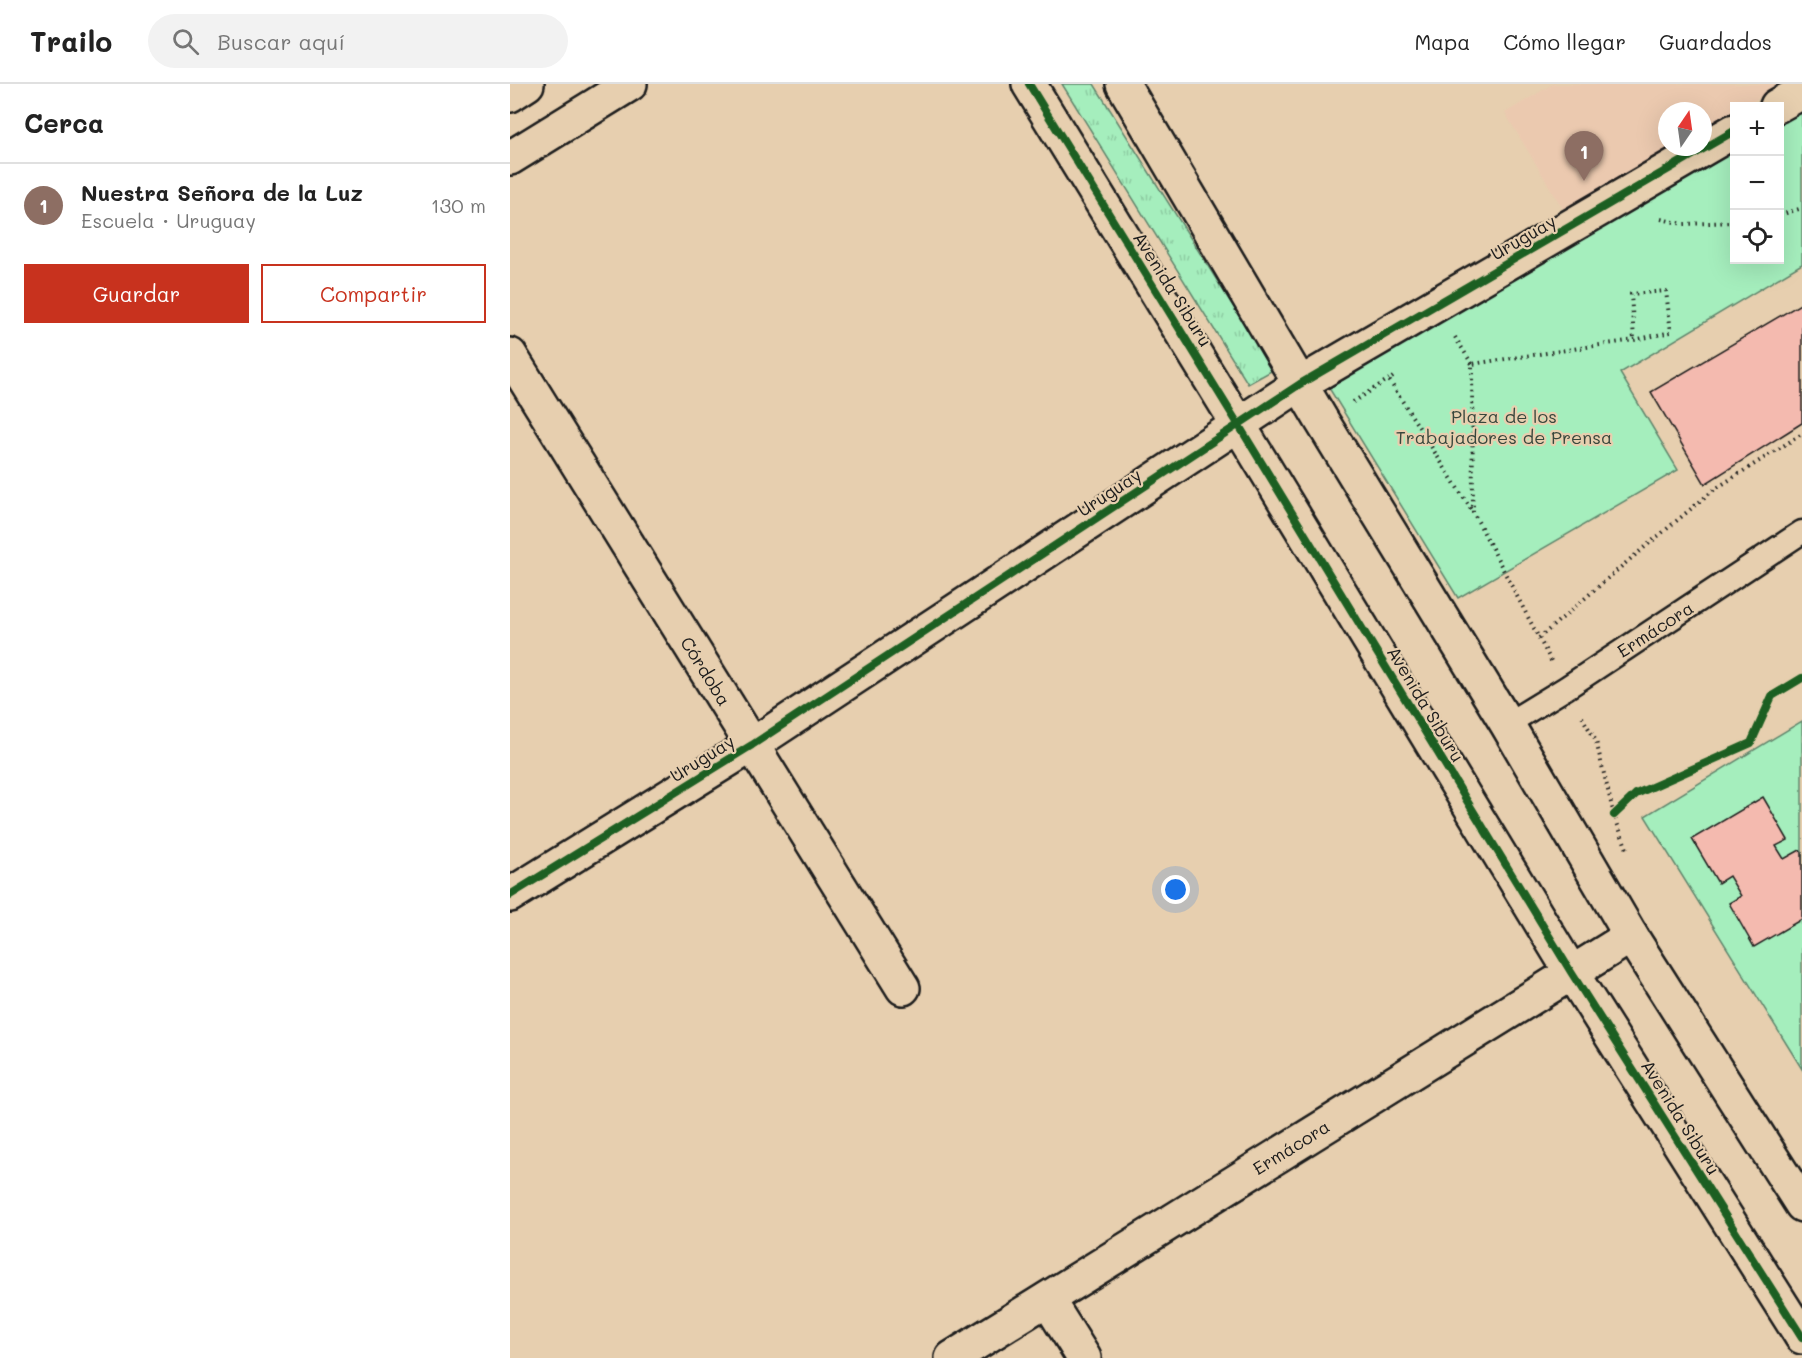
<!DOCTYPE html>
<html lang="es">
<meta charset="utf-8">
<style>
body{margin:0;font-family:Mali,sans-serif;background:#f2f2f2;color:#222}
.controls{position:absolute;right:18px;top:18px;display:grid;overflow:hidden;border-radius:0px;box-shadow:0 6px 24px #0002}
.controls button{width:54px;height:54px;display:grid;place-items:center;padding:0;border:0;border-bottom:2px solid #e0e0e0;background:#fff;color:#222;font:30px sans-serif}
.compass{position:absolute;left:1148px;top:18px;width:54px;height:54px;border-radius:50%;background:#fff;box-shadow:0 6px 24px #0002;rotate:13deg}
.you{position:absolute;left:666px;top:806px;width:21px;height:21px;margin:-15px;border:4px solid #fff;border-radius:50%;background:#1a73e8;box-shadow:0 0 0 9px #1a73e833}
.badge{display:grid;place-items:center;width:39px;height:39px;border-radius:50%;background:#c8321e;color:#fff;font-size:20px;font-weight:700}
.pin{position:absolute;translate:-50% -50px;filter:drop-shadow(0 2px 3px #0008)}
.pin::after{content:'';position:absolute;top:32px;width:21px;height:18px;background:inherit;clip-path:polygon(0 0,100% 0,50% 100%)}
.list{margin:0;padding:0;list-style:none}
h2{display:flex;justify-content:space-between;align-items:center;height:78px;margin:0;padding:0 24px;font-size:26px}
h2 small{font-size:20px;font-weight:400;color:#767676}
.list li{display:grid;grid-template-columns:39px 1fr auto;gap:18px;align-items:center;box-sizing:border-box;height:84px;padding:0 24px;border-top:2px solid #e0e0e0}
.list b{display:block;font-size:22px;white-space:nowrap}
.list p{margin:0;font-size:20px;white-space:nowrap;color:#767676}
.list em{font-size:20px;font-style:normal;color:#767676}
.actions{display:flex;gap:12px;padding:18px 24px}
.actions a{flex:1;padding:14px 0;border:2px solid #c8321e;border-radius:0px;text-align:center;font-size:21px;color:#c8321e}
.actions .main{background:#c8321e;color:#fff}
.icon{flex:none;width:33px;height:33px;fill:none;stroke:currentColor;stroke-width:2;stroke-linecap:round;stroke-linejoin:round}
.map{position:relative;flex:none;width:1292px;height:1274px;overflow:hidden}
header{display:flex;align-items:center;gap:36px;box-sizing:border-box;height:84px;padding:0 30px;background:#fff;border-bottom:2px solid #e0e0e0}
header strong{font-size:28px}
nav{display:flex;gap:33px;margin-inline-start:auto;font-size:21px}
.search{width:420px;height:54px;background:#f2f2f2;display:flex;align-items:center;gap:15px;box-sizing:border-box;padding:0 21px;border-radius:33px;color:#767676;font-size:22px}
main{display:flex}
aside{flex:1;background:#fff}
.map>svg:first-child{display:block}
.built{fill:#ebc9af}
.grass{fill:url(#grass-tufts);stroke:#60856c;stroke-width:1.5}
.green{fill:#a5eebd;stroke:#60856c;stroke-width:1.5}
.building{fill:#f4baaf;stroke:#1c1c1c;stroke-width:1.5}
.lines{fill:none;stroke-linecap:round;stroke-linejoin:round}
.lane-casing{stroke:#1c1c1c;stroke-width:27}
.street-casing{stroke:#1c1c1c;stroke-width:38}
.secondary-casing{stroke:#1c1c1c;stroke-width:38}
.path{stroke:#1c1c1c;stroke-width:4;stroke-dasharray:1.5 4.5;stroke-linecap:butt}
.lane{stroke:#e7cfaf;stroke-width:22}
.street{stroke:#e7cfaf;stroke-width:33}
.secondary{stroke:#e7cfaf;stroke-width:33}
.cycleway-casing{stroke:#e7cfaf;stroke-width:11}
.cycleway{stroke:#1b5e20;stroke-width:8}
.labels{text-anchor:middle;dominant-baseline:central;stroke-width:4.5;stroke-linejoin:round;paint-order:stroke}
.street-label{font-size:18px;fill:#1c1c1c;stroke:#e7cfaf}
.park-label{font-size:18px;fill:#37463c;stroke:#e7cfaf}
</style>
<header>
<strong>Trailo</strong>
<div class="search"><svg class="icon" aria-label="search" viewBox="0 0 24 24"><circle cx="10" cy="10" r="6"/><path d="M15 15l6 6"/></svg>Buscar aquí</div>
<nav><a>Mapa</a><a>Cómo llegar</a><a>Guardados</a></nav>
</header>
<main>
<aside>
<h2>Cerca<small></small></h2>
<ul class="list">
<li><span class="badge" style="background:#8d6e63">1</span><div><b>Nuestra Señora de la Luz</b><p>Escuela · Uruguay</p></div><em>130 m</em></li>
</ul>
<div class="actions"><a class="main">Guardar</a><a>Compartir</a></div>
</aside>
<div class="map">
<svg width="1292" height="1274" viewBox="0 0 1292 1274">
<defs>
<pattern id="grass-tufts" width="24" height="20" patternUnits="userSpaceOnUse" patternTransform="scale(1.5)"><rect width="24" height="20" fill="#a5eebd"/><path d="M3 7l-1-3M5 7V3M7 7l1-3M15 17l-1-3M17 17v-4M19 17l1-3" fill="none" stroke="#8dcca2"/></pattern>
</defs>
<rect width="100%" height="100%" fill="#e7cfaf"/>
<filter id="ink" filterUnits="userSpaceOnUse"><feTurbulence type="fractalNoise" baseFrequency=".0167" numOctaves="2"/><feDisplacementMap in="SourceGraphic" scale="12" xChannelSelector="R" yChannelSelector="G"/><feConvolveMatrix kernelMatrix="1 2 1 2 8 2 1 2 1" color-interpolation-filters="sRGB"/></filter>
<g filter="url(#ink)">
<path class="built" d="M 1043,0 L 1273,0 L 1235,22 L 1224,22 L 1224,29 L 1193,48 L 1193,27 L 1157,27 L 1157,63 L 1168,63 L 1056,130 L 995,29 Z"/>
<path class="grass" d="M 552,0 L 584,0 L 763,286 L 738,300 Z"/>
<path class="green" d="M 1292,19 L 1292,180 L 1110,289 L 1168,386 L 948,514 L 819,304 L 1224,59 L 1224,176 L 1270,176 L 1270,32 Z
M 1292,637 L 1292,985 L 1135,732 Z"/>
<path class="building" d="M 1292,219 L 1292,339 L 1195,400 L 1141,308 Z
M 1253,713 L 1278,756 L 1266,762 L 1274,775 L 1290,766 L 1292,768 L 1292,835 L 1244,863 L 1219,819 L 1231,812 L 1219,792 L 1208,799 L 1182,755 Z"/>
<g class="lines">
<g class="lane-casing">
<path id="lane" d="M 997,640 L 1056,604 L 1292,448"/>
</g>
<g class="street-casing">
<path id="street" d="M 1267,22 L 1292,8
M 0,271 L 393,904
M 0,811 L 242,661 L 790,300 L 1224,47
M 537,1215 L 574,1274
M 442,1274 L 1121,852"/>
</g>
<g class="secondary-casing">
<path id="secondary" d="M 519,0 L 728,340 L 1061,888 L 1292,1253
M 613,0 L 812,337 L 997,640 L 1121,852 L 1292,1121
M 0,11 L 17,0
M 0,74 L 120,0"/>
</g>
<path class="path" d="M 1270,131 L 1292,124
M 1151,135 L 1173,140 L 1224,138
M 945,253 L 962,280
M 883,293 L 879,296 L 962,427
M 843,318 L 879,295
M 1029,554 L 1118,477 L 1205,405 L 1292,350
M 1041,577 L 963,428 L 962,280 L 1124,256 L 1161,248 L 1156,207 L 1121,210 L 1124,256
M 1072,633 L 1086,657 L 1104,731 L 1117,765
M 1104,730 L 1126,710 L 1241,659 L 1262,612 L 1292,594"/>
<use href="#lane" class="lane"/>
<use href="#street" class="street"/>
<use href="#secondary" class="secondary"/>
<g class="cycleway-casing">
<path id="cycleway" d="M 519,0 L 728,340 L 1061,888 L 1292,1253
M 1104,731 L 1126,710 L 1241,659 L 1262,612 L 1292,594
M 0,811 L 242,661 L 790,300 L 1224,47"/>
</g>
<use href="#cycleway" class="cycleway"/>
</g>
</g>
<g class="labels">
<g class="street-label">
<text transform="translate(1013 153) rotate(-30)">Uruguay</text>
<text transform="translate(663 205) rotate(58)">Avenida Siburu</text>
<text transform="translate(599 408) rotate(-33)">Uruguay</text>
<text transform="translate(1145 545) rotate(-33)">Ermácora</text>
<text transform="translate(196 587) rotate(58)">Córdoba</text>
<text transform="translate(916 620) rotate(59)">Avenida Siburu</text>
<text transform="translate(192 674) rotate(-32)">Uruguay</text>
<text transform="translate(1171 1033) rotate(58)">Avenida Siburu</text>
<text transform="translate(781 1063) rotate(-32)">Ermácora</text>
</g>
<g class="park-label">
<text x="994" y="332">Plaza de los<tspan x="994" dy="21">Trabajadores de Prensa</tspan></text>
</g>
</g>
</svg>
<div class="controls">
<button>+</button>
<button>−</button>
<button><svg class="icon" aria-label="locate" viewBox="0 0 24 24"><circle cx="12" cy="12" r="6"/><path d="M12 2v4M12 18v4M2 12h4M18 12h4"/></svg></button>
</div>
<svg class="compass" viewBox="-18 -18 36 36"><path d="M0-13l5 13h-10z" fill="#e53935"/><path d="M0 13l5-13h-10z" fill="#767676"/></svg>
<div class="you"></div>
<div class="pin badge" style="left:1074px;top:97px;background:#8d6e63">1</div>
</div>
</main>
